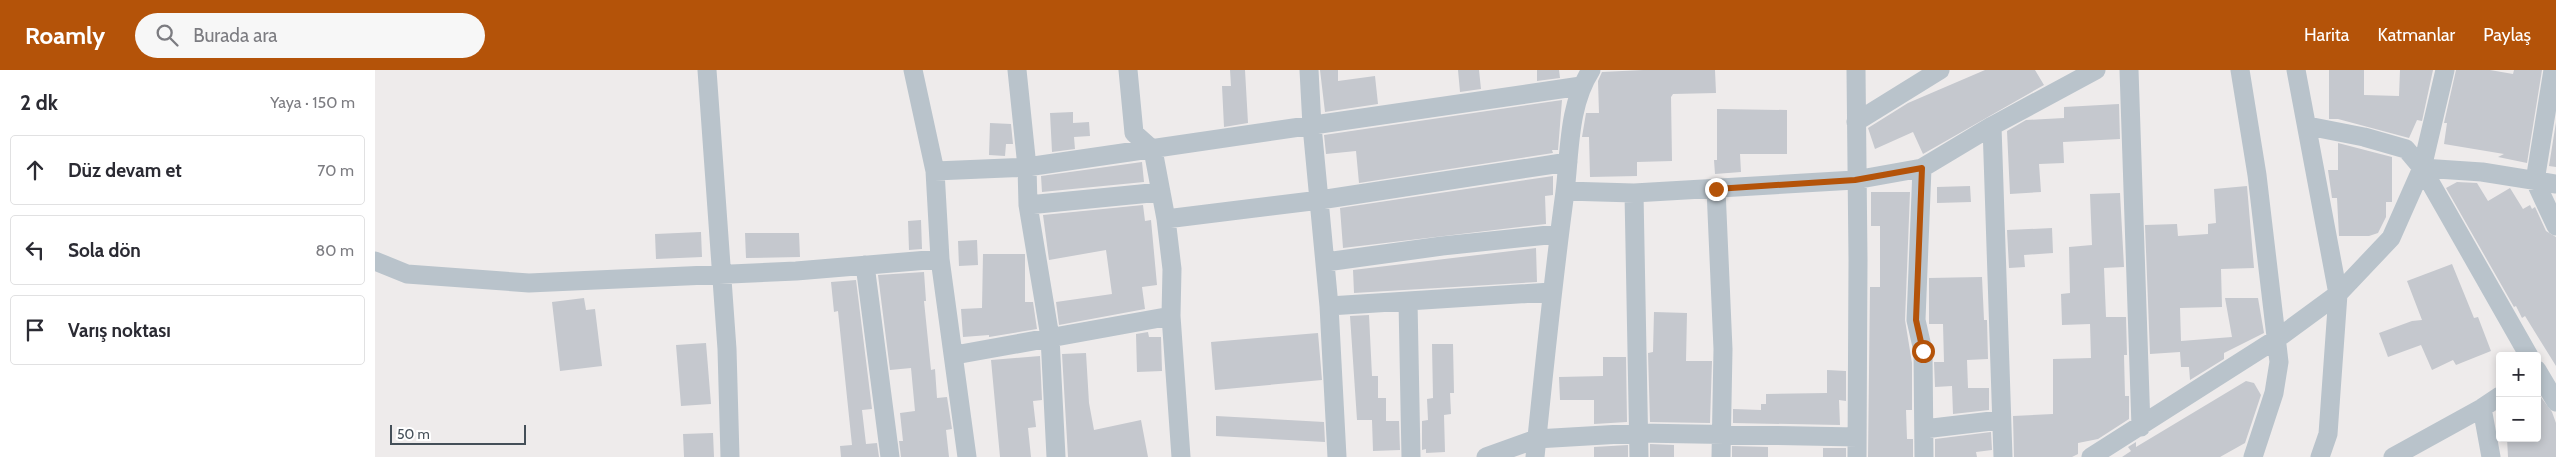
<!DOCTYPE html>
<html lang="tr">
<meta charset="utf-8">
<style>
body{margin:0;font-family:Cabin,sans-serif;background:#f7f7f7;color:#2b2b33}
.controls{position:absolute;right:15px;bottom:15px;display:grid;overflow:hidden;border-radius:5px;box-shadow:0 2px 8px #0003}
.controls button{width:45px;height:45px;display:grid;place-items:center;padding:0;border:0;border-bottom:1px solid #e1e1e2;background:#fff;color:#2b2b33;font:25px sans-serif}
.scale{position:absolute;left:15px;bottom:12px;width:136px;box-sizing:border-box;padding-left:5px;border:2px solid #444f58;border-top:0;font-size:14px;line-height:18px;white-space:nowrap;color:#444f58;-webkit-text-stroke:4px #fff;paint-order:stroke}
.stop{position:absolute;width:15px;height:15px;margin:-11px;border:4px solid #b45309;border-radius:50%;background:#fff}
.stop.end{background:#b45309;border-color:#fff;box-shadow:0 1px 5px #0008}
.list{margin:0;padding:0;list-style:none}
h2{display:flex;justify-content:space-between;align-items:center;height:65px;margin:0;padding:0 20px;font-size:21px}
h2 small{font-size:16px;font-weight:400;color:#7c7c81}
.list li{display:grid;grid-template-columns:32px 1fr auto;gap:15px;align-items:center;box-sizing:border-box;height:70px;margin:0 10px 10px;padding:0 10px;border:1px solid #e1e1e2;border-radius:5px}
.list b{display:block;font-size:19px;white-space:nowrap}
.list em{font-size:16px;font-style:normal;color:#7c7c81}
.icon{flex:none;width:28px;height:28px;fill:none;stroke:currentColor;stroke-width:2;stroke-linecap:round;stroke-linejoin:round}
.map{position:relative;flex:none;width:2181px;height:387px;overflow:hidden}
header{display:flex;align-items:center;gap:30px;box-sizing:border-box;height:70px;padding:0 25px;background:#b45309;color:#fff}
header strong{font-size:24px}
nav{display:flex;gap:28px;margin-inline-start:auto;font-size:18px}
.search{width:350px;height:45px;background:#f7f7f7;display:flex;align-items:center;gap:12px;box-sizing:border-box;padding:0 18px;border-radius:28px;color:#7c7c81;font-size:19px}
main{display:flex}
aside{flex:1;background:#fff}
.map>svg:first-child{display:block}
.building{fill:#c5c8ce}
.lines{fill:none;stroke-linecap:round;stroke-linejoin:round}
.minor{stroke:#b9c3cb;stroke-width:19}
.route{stroke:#b45309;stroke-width:6}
</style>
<header>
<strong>Roamly</strong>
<div class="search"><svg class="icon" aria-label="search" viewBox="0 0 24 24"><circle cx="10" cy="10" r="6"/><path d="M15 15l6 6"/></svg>Burada ara</div>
<nav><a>Harita</a><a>Katmanlar</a><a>Paylaş</a></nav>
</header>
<main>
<aside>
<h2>2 dk<small>Yaya · 150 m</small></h2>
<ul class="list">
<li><svg class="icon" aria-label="ahead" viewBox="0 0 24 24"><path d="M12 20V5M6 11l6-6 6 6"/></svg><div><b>Düz devam et</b></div><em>70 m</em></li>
<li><svg class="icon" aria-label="left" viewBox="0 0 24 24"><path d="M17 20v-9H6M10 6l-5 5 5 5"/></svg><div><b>Sola dön</b></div><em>80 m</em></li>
<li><svg class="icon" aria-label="arrive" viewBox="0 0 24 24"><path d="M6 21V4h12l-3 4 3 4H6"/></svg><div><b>Varış noktası</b></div></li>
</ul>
</aside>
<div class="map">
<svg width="2181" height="387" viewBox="0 0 2181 387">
<rect width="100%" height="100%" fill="#eeebeb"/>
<path class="building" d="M 855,0 L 870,0 L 873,53 L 849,57 L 847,16 L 856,16 Z
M 945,0 L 963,0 L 963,11 L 1000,6 L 1003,34 L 950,42 Z
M 1083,0 L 1104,0 L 1106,19 L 1085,22 Z
M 1162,0 L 1184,0 L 1185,8 L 1162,11 Z
M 1268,0 L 1340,0 L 1341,23 L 1298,24 L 1296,27 L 1297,91 L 1262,92 L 1262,106 L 1215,107 L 1214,67 L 1207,67 L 1211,43 L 1224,43 L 1223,11 L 1227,2 Z
M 1610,0 L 1660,0 L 1669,15 L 1548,84 L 1538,62 L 1500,79 L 1493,58 L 1533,33 Z
M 1954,0 L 1989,0 L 1989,25 L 2024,26 L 2025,0 L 2058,0 L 2047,51 L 2042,50 L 2034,68 L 1963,49 L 1954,49 Z
M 2081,0 L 2115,0 L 2138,4 L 2139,0 L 2167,0 L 2152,93 L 2123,87 L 2129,84 L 2069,74 L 2072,53 L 2069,53 Z
M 1187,30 L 1183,80 L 1177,80 L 1178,83 L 984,113 L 981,81 L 951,84 L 949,65 Z
M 1744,34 L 1745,69 L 1688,72 L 1689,93 L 1664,94 L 1666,122 L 1635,124 L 1632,61 L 1651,50 L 1689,48 L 1689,37 Z
M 1342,39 L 1412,40 L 1412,84 L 1365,84 L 1366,102 L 1340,104 L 1339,90 L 1342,90 Z
M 698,42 L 698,53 L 714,52 L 715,66 L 699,67 L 700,79 L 677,82 L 675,43 Z
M 2181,52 L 2181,97 L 2174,96 Z
M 615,53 L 636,54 L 638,74 L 631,74 L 630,86 L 614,85 Z
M 1963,73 L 2017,87 L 2017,132 L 2011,132 L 2011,147 L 2003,163 L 1994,166 L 1964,166 L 1962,128 L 1957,128 L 1953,100 L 1963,100 Z
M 767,92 L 769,112 L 667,122 L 666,106 Z
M 1178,106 L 1178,125 L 1170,126 L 1171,154 L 968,178 L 965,138 Z
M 2082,112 L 2102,113 L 2113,131 L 2135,118 L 2148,139 L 2155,135 L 2157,139 L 2160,137 L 2171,161 L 2181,167 L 2181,296 L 2150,246 L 2147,248 L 2141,236 L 2139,237 L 2071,118 Z
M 1595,116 L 1596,132 L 1562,133 L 1562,117 Z
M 1872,116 L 1879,198 L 1846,199 L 1847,237 L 1805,238 L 1806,271 L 1857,267 L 1850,228 L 1883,228 L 1889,263 L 1849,283 L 1849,289 L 1815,310 L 1814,297 L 1806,297 L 1805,282 L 1775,284 L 1770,155 L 1802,154 L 1803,166 L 1833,164 L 1833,154 L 1841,153 L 1839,119 Z
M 1496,122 L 1535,122 L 1530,250 L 1537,293 L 1537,340 L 1531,340 L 1532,369 L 1538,369 L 1538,387 L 1493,387 L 1495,217 L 1505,217 L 1505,156 L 1496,156 Z
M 1745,123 L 1749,197 L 1729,198 L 1731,247 L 1751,247 L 1752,285 L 1749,285 L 1750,326 L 1754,326 L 1754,349 L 1723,369 L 1703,373 L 1703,384 L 1697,387 L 1639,387 L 1638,346 L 1678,344 L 1678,289 L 1716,288 L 1715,254 L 1687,255 L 1686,224 L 1695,223 L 1694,177 L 1717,175 L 1715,124 Z
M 768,135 L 770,151 L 776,150 L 782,215 L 767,217 L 770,239 L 684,255 L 681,232 L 737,224 L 731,180 L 674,190 L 668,145 Z
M 546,150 L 547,179 L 534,180 L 533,151 Z
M 1677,158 L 1678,183 L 1649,185 L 1650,197 L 1634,198 L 1632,160 Z
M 326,162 L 327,187 L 281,189 L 280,164 Z
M 370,163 L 424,163 L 425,187 L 371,188 Z
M 602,170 L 603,195 L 584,196 L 583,171 Z
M 1161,178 L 1162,212 L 979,223 L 978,200 Z
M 608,184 L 650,184 L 650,232 L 658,232 L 662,259 L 614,267 L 614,265 L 588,267 L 586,239 L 607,238 Z
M 2077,194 L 2099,248 L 2103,247 L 2116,281 L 2081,295 L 2078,290 L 2057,300 L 2046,275 L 2013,287 L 2004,263 L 2037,251 L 2047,250 L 2032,211 Z
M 549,202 L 551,231 L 549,231 L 556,300 L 560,299 L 562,328 L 572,327 L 577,359 L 571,360 L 574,387 L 526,387 L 524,371 L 528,371 L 525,343 L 540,341 L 536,298 L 515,300 L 503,205 Z
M 1607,207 L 1609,250 L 1612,250 L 1613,289 L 1592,290 L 1593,318 L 1614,318 L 1614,340 L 1578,344 L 1577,316 L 1560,317 L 1559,292 L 1569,292 L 1568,254 L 1554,254 L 1554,208 Z
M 481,210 L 497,339 L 487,340 L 491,374 L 502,373 L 504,387 L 466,387 L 465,376 L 477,375 L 463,241 L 459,242 L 456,212 Z
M 209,228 L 211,240 L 220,239 L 227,296 L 185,301 L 177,232 Z
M 1279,242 L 1312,243 L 1311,291 L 1337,291 L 1335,353 L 1275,352 L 1273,283 L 1278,282 Z
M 994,245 L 997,306 L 1003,306 L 1003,328 L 1011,328 L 1011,351 L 1024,351 L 1025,380 L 998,381 L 997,350 L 982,350 L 975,246 Z
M 773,262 L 774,267 L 786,267 L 787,301 L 762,302 L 761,264 Z
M 943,263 L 947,310 L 840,320 L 836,272 Z
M 331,273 L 336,334 L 306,336 L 301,275 Z
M 1057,274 L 1078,274 L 1079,323 L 1075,323 L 1076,344 L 1069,345 L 1070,382 L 1051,383 L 1051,379 L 1047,380 L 1047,351 L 1053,350 L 1052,329 L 1058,328 Z
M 711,283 L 714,333 L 719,360 L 766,350 L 773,387 L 693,387 L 687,284 Z
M 665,286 L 667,330 L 658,331 L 661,357 L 653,358 L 656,387 L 625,387 L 616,290 Z
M 1228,287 L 1251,287 L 1252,352 L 1219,354 L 1219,330 L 1185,330 L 1184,307 L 1228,306 Z
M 1452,300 L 1471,301 L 1471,331 L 1464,330 L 1465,355 L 1358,353 L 1358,339 L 1386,340 L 1386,334 L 1391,334 L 1391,324 L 1452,323 Z
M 1871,311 L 1879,313 L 1886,325 L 1870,373 L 1845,387 L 1747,387 L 1756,381 L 1753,377 L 1761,372 L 1761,377 Z
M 2162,322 L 2177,342 L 2181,353 L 2181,387 L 2133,387 L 2132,368 L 2162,368 Z
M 841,346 L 949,352 L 950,372 L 841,366 Z
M 1616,362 L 1617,380 L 1601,382 L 1602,387 L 1560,387 L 1560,369 Z
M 338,363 L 339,387 L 309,387 L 308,364 Z
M 1275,374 L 1299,375 L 1299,387 L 1275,387 Z
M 1253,375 L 1253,387 L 1219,387 L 1219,377 Z
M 1357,376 L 1393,377 L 1393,387 L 1357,387 Z
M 1448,378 L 1471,378 L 1471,387 L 1448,387 Z"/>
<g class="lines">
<path class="minor" d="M 332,0 L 352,279 L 355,387
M 538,0 L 560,101 L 565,189 L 592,387
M 642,0 L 652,97 L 653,135 L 675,267 L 681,387
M 753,0 L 759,63 L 778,80 L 791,149 L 797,199 L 796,246 L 806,387
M 934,0 L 937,56 L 954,236 L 962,387
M 1481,0 L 1483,190 L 1482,387
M 1754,0 L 1766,357
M 1865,0 L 1882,105 L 1904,292 L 1899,323 L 1878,387
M 2070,0 L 2047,98 L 2154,286
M 2178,0 L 2160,111 L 2181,156
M 1481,52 L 1565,0
M 1617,56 L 1628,387
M 1933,56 L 1989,67 L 2031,79 L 2047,98 L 2107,102 L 2181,114
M 1547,98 L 1541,250 L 1548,281 L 1549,387
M 560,101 L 652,97 L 1206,16
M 1341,119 L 1348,279 L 1346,387
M 1190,121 L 1259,123 L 1480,110 L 1547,98 L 1617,56 L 1721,0
M 1259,123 L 1264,387
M 653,135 L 786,122
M 791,149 L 945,130 L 1193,92
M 0,191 L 32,204 L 154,213 L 421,201 L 565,189
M 951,192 L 1067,176 L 1183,164
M 490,195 L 515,387
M 1033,231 L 1036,387
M 954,236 L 1176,222
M 580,285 L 796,246
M 2162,300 L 2181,332
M 2107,338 L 2116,387
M 1549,359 L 1625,350
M 1111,387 L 1161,369 L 1264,363 L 1482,367
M 1160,387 C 1169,298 1178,210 1190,122 C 1195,81 1193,36 1216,0
M 1716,387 L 1903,268 L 1963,224 L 1921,0
M 1945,387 L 1953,364 L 1963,224 L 2016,168 L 2047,98
M 2018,387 L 2107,338 L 2125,326"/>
</g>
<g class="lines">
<path class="route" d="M 1341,119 L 1480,110 L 1547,98 L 1541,250 L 1548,281"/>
</g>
</svg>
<div class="controls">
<button>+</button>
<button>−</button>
</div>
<div class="scale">50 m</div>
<div class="stop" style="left:1548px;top:281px"></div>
<div class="stop end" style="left:1341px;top:119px"></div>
</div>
</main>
